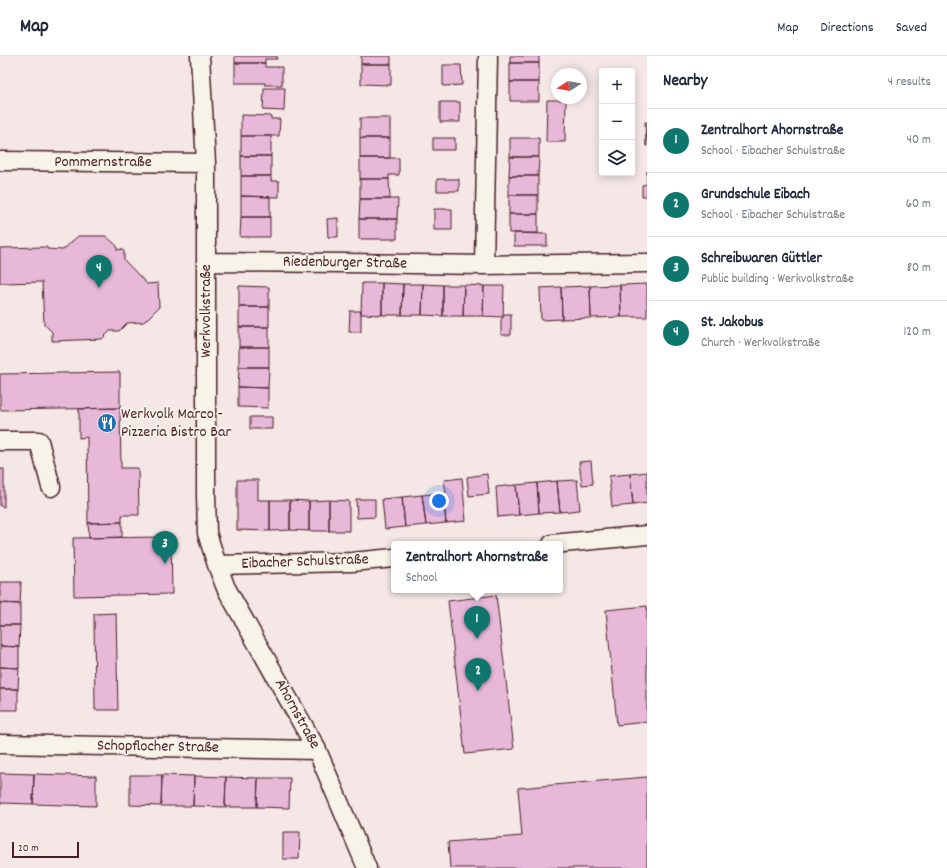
<!DOCTYPE html>
<meta charset="utf-8">
<style>
body{margin:0;font-family:Dekko,sans-serif;background:#f6f6f7;color:#1f2937}
.controls{position:absolute;right:12px;top:12px;display:grid;overflow:hidden;border-radius:4px;box-shadow:0 2px 10px #0003}
.controls button{width:36px;height:36px;display:grid;place-items:center;padding:0;border:0;border-bottom:1px solid #e0e1e3;background:#fff;color:#1f2937;font:20px sans-serif}
.compass{position:absolute;left:551px;top:12px;width:36px;height:36px;border-radius:50%;background:#fff;box-shadow:0 2px 10px #0003;rotate:259deg}
.scale{position:absolute;left:12px;bottom:10px;width:67px;box-sizing:border-box;padding-left:4px;border:2px solid #4a1f2b;border-top:0;font-size:11px;line-height:14px;white-space:nowrap;color:#4a1f2b;-webkit-text-stroke:3px #f7f3e8;paint-order:stroke}
.you{position:absolute;left:439px;top:445px;width:14px;height:14px;margin:-10px;border:3px solid #fff;border-radius:50%;background:#1a73e8;box-shadow:0 0 0 6px #1a73e833}
.badge{display:grid;place-items:center;width:26px;height:26px;border-radius:50%;background:#0f766e;color:#fff;font-size:13px;font-weight:700}
.pin{position:absolute;translate:-50% -33px;filter:drop-shadow(0 1px 2px #0008)}
.pin::after{content:'';position:absolute;top:21px;width:14px;height:12px;background:inherit;clip-path:polygon(0 0,100% 0,50% 100%)}
.popup{position:absolute;left:391px;top:485px;width:172px;height:52px;box-sizing:border-box;display:grid;place-content:center;border-radius:4px;background:#fff;filter:drop-shadow(0 1px 3px #0005);font-size:13px;white-space:nowrap;color:#747a83}
.popup b{font-size:15px;color:#1f2937}
.popup::after{content:'';position:absolute;left:50%;top:100%;margin-left:-8px;border:8px solid transparent;border-top-color:#fff}
.list{margin:0;padding:0;list-style:none}
h2{display:flex;justify-content:space-between;align-items:center;height:52px;margin:0;padding:0 16px;font-size:17px}
h2 small{font-size:13px;font-weight:400;color:#747a83}
.list li{display:grid;grid-template-columns:26px 1fr auto;gap:12px;align-items:center;box-sizing:border-box;height:64px;padding:0 16px;border-top:1px solid #e0e1e3}
.list b{display:block;font-size:15px;white-space:nowrap}
.list p{margin:0;font-size:13px;white-space:nowrap;color:#747a83}
.list em{font-size:13px;font-style:normal;color:#747a83}
.icon{flex:none;width:22px;height:22px;fill:none;stroke:currentColor;stroke-width:2;stroke-linecap:round;stroke-linejoin:round}
.map{position:relative;flex:none;width:647px;height:812px;overflow:hidden}
header{display:flex;align-items:center;gap:24px;box-sizing:border-box;height:56px;padding:0 20px;background:#fff;border-bottom:1px solid #e0e1e3}
header strong{font-size:19px}
nav{display:flex;gap:22px;margin-inline-start:auto;font-size:14px}
main{display:flex}
aside{flex:1;background:#fff}
.map>svg:first-child{display:block}
.building{fill:#e8b8d9;stroke:#4a1f2b}
.lines{fill:none;stroke-linecap:round;stroke-linejoin:round}
.minor-casing{stroke:#4a1f2b;stroke-width:21}
.minor{stroke:#f7f3e8;stroke-width:18}
.labels{text-anchor:middle;dominant-baseline:central;stroke-width:3.5;stroke-linejoin:round;paint-order:stroke}
.street-label{font-size:16px;fill:#4a1f2b;stroke:#f7f3e8}
.poi-label{font-size:16px;fill:#4a1f2b;stroke:#f7f3e8;text-anchor:start}
</style>
<header>
<strong>Map</strong>
<nav><a>Map</a><a>Directions</a><a>Saved</a></nav>
</header>
<main>
<div class="map">
<svg width="647" height="812" viewBox="0 0 647 812">
<rect width="100%" height="100%" fill="#f4e7e5"/>
<filter id="ink" filterUnits="userSpaceOnUse"><feTurbulence type="fractalNoise" baseFrequency=".025" numOctaves="2"/><feDisplacementMap in="SourceGraphic" scale="8" xChannelSelector="R" yChannelSelector="G"/><feConvolveMatrix kernelMatrix="1 2 1 2 8 2 1 2 1" color-interpolation-filters="sRGB"/></filter>
<g filter="url(#ink)">
<path class="building" d="M 235,0 L 277,0 L 277,3 L 265,3 L 265,7 L 235,7 Z
M 361,0 L 391,0 L 391,8 L 361,8 Z
M 510,0 L 539,0 L 539,7 L 510,7 Z
M 235,7 L 265,7 L 265,11 L 282,11 L 282,29 L 265,29 L 265,27 L 235,27 Z
M 510,7 L 539,7 L 539,26 L 510,26 Z
M 361,8 L 391,8 L 391,29 L 361,28 Z
M 443,9 L 461,9 L 462,29 L 443,30 Z
M 510,26 L 539,26 L 539,45 L 510,45 Z
M 264,32 L 285,32 L 284,55 L 263,54 Z
M 547,44 L 566,44 L 565,86 L 546,86 Z
M 440,46 L 460,46 L 460,66 L 440,66 Z
M 241,59 L 271,60 L 271,63 L 280,63 L 279,80 L 241,80 Z
M 360,62 L 390,62 L 390,82 L 360,82 Z
M 645,66 L 647,66 L 647,90 L 646,90 Z
M 241,80 L 271,80 L 271,100 L 241,100 Z
M 360,82 L 390,82 L 390,102 L 360,102 Z
M 433,82 L 455,82 L 455,94 L 433,94 Z
M 510,82 L 539,82 L 539,101 L 510,101 Z
M 241,100 L 271,100 L 271,120 L 241,120 Z
M 510,101 L 539,101 L 538,120 L 509,120 Z
M 360,102 L 399,102 L 399,119 L 389,119 L 389,123 L 360,123 Z
M 647,115 L 647,140 L 642,140 L 642,129 L 647,128 Z
M 241,120 L 271,120 L 271,125 L 279,125 L 279,141 L 241,140 Z
M 509,120 L 538,120 L 538,139 L 509,139 Z
M 360,123 L 389,123 L 390,143 L 360,143 Z
M 437,123 L 459,123 L 459,135 L 437,135 Z
M 509,139 L 538,139 L 538,158 L 509,158 Z
M 241,140 L 270,141 L 270,161 L 241,161 Z
M 360,143 L 398,143 L 397,163 L 359,163 Z
M 434,153 L 452,153 L 452,174 L 434,174 Z
M 509,158 L 538,158 L 538,177 L 509,177 Z
M 241,161 L 270,161 L 270,181 L 240,181 Z
M 338,162 L 338,181 L 328,181 L 327,163 Z
M 359,163 L 397,163 L 397,183 L 359,183 Z
M 514,177 L 547,178 L 547,190 L 514,190 Z
M 78,180 L 106,180 L 117,190 L 117,194 L 122,193 L 124,195 L 124,204 L 147,228 L 158,227 L 159,251 L 144,266 L 127,267 L 119,275 L 110,275 L 102,283 L 52,285 L 52,276 L 44,268 L 42,226 L 0,227 L 0,192 L 47,191 L 47,193 L 63,194 Z
M 362,227 L 382,227 L 382,259 L 361,258 Z
M 382,227 L 403,228 L 402,259 L 382,259 Z
M 403,228 L 423,228 L 422,259 L 402,259 Z
M 423,228 L 443,229 L 443,260 L 422,259 Z
M 647,228 L 647,261 L 621,261 L 620,229 Z
M 443,229 L 464,229 L 463,260 L 443,260 Z
M 464,229 L 484,230 L 483,260 L 463,260 Z
M 620,229 L 621,261 L 591,262 L 590,230 Z
M 239,230 L 269,231 L 269,251 L 239,251 Z
M 484,230 L 504,230 L 503,261 L 483,260 Z
M 590,230 L 591,262 L 562,263 L 561,231 Z
M 561,231 L 562,263 L 541,264 L 540,232 Z
M 239,251 L 269,251 L 269,271 L 239,271 Z
M 350,255 L 361,255 L 361,276 L 349,276 Z
M 504,258 L 511,258 L 511,279 L 501,279 L 501,264 L 503,261 Z
M 239,271 L 269,271 L 269,291 L 239,291 Z
M 239,291 L 269,291 L 269,311 L 239,311 Z
M 239,311 L 269,311 L 268,332 L 238,331 Z
M 120,316 L 120,352 L 0,354 L 0,318 Z
M 238,331 L 268,332 L 268,352 L 238,351 Z
M 120,352 L 121,412 L 138,412 L 139,459 L 122,459 L 122,466 L 88,467 L 87,381 L 79,382 L 79,353 Z
M 250,361 L 272,361 L 272,373 L 250,373 Z
M 591,405 L 593,428 L 582,429 L 579,406 Z
M 0,413 L 4,413 L 4,451 L 0,450 Z
M 647,416 L 647,447 L 633,449 L 630,418 Z
M 487,418 L 489,438 L 469,440 L 467,421 Z
M 630,418 L 633,449 L 612,451 L 609,420 Z
M 462,422 L 466,465 L 446,467 L 443,437 L 446,437 L 444,424 Z
M 237,424 L 258,424 L 258,444 L 270,444 L 270,475 L 237,474 Z
M 577,424 L 580,454 L 560,456 L 557,425 Z
M 557,425 L 560,456 L 539,457 L 537,427 Z
M 537,427 L 539,457 L 519,459 L 516,429 Z
M 516,429 L 519,459 L 498,461 L 496,431 Z
M 443,437 L 446,467 L 426,469 L 422,439 Z
M 422,439 L 426,469 L 405,471 L 402,441 Z
M 402,441 L 405,471 L 385,473 L 382,443 Z
M 356,443 L 375,443 L 375,461 L 357,462 Z
M 270,444 L 290,444 L 290,474 L 270,475 Z
M 290,444 L 309,445 L 309,475 L 290,474 Z
M 329,444 L 349,445 L 349,475 L 329,475 Z
M 329,444 L 329,475 L 309,475 L 309,445 Z
M 122,466 L 122,481 L 89,482 L 88,467 Z
M 171,481 L 172,538 L 74,540 L 73,482 Z
M 0,526 L 21,526 L 20,548 L 0,547 Z
M 496,539 L 514,693 L 465,698 L 448,545 Z
M 0,547 L 20,548 L 20,569 L 0,569 Z
M 647,550 L 647,666 L 617,669 L 606,554 Z
M 116,557 L 118,654 L 95,654 L 94,558 Z
M 0,569 L 20,569 L 19,591 L 0,590 Z
M 0,590 L 19,591 L 19,612 L 0,611 Z
M 0,611 L 19,612 L 18,633 L 0,633 Z
M 0,633 L 18,633 L 18,654 L 0,654 Z
M 0,717 L 34,718 L 33,748 L 0,747 Z
M 34,718 L 96,720 L 96,750 L 33,748 Z
M 130,719 L 162,719 L 161,750 L 130,749 Z
M 162,719 L 194,720 L 193,750 L 161,750 Z
M 194,720 L 226,721 L 225,751 L 193,750 Z
M 226,721 L 258,722 L 257,751 L 225,751 Z
M 647,721 L 647,812 L 450,812 L 448,786 L 522,780 L 518,732 Z
M 258,722 L 290,722 L 289,752 L 257,751 Z
M 283,776 L 300,776 L 299,803 L 283,803 Z"/>
<g class="lines">
<g class="minor-casing">
<path id="minor" d="M 200,0 L 206,107 L 206,439 L 207,477 L 217,509 L 226,532 L 317,694 L 367,812
M 0,105 L 206,107
M 206,206 L 346,207 L 484,209 L 647,207
M 484,209 L 488,0
M 0,385 L 39,385 L 51,431
M 552,488 L 647,479
M 217,509 L 352,506 L 394,502
M 0,688 L 317,694"/>
</g>
<use href="#minor" class="minor"/>
</g>
</g>
<defs>
<g id="restaurant-disc" transform="scale(1)"><circle r="9.5" fill="#1f6fb2" stroke="#f7f3e8"/><path d="M-5-6h1v4h1v-4h1v4h1v-4h1v5L-1.5 .5V6h-2V.5L-5-1ZM5-6V6H3V1.5H1.5Q1.5-4 5-6Z" fill="#fff"/></g>
</defs>
<g fill-rule="evenodd">
<use href="#restaurant-disc" x="107" y="367"/>
</g>
<g class="labels">
<g class="street-label">
<text x="103" y="106">Pommernstraße</text>
<text transform="translate(345 207) rotate(1)">Riedenburger Straße</text>
<text transform="translate(206 255) rotate(-90)">Werkvolkstraße</text>
<text transform="translate(305 506) rotate(-2)">Eibacher Schulstraße</text>
<text transform="translate(297 658) rotate(61)">Ahornstraße</text>
<text transform="translate(158 691) rotate(1)">Schopflocher Straße</text>
</g>
<g class="poi-label">
<text x="121" y="358">Werkvolk Marco -<tspan x="121" dy="18">Pizzeria Bistro Bar</tspan></text>
</g>
</g>
</svg>
<div class="controls">
<button>+</button>
<button>−</button>
<button><svg class="icon" aria-label="layers" viewBox="0 0 24 24"><path d="M12 4l9 5-9 5-9-5zM3 14l9 5 9-5"/></svg></button>
</div>
<svg class="compass" viewBox="-18 -18 36 36"><path d="M0-13l5 13h-10z" fill="#e53935"/><path d="M0 13l5-13h-10z" fill="#747a83"/></svg>
<div class="scale">20 m</div>
<div class="you"></div>
<div class="pin badge" style="left:477px;top:583px">1</div>
<div class="popup"><b>Zentralhort Ahornstraße</b>School</div>
<div class="pin badge" style="left:478px;top:635px">2</div>
<div class="pin badge" style="left:165px;top:508px">3</div>
<div class="pin badge" style="left:99px;top:232px">4</div>
</div>
<aside>
<h2>Nearby<small>4 results</small></h2>
<ul class="list">
<li><span class="badge">1</span><div><b>Zentralhort Ahornstraße</b><p>School · Eibacher Schulstraße</p></div><em>40 m</em></li>
<li><span class="badge">2</span><div><b>Grundschule Eibach</b><p>School · Eibacher Schulstraße</p></div><em>60 m</em></li>
<li><span class="badge">3</span><div><b>Schreibwaren Güttler</b><p>Public building · Werkvolkstraße</p></div><em>80 m</em></li>
<li><span class="badge">4</span><div><b>St. Jakobus</b><p>Church · Werkvolkstraße</p></div><em>120 m</em></li>
</ul>
</aside>
</main>
